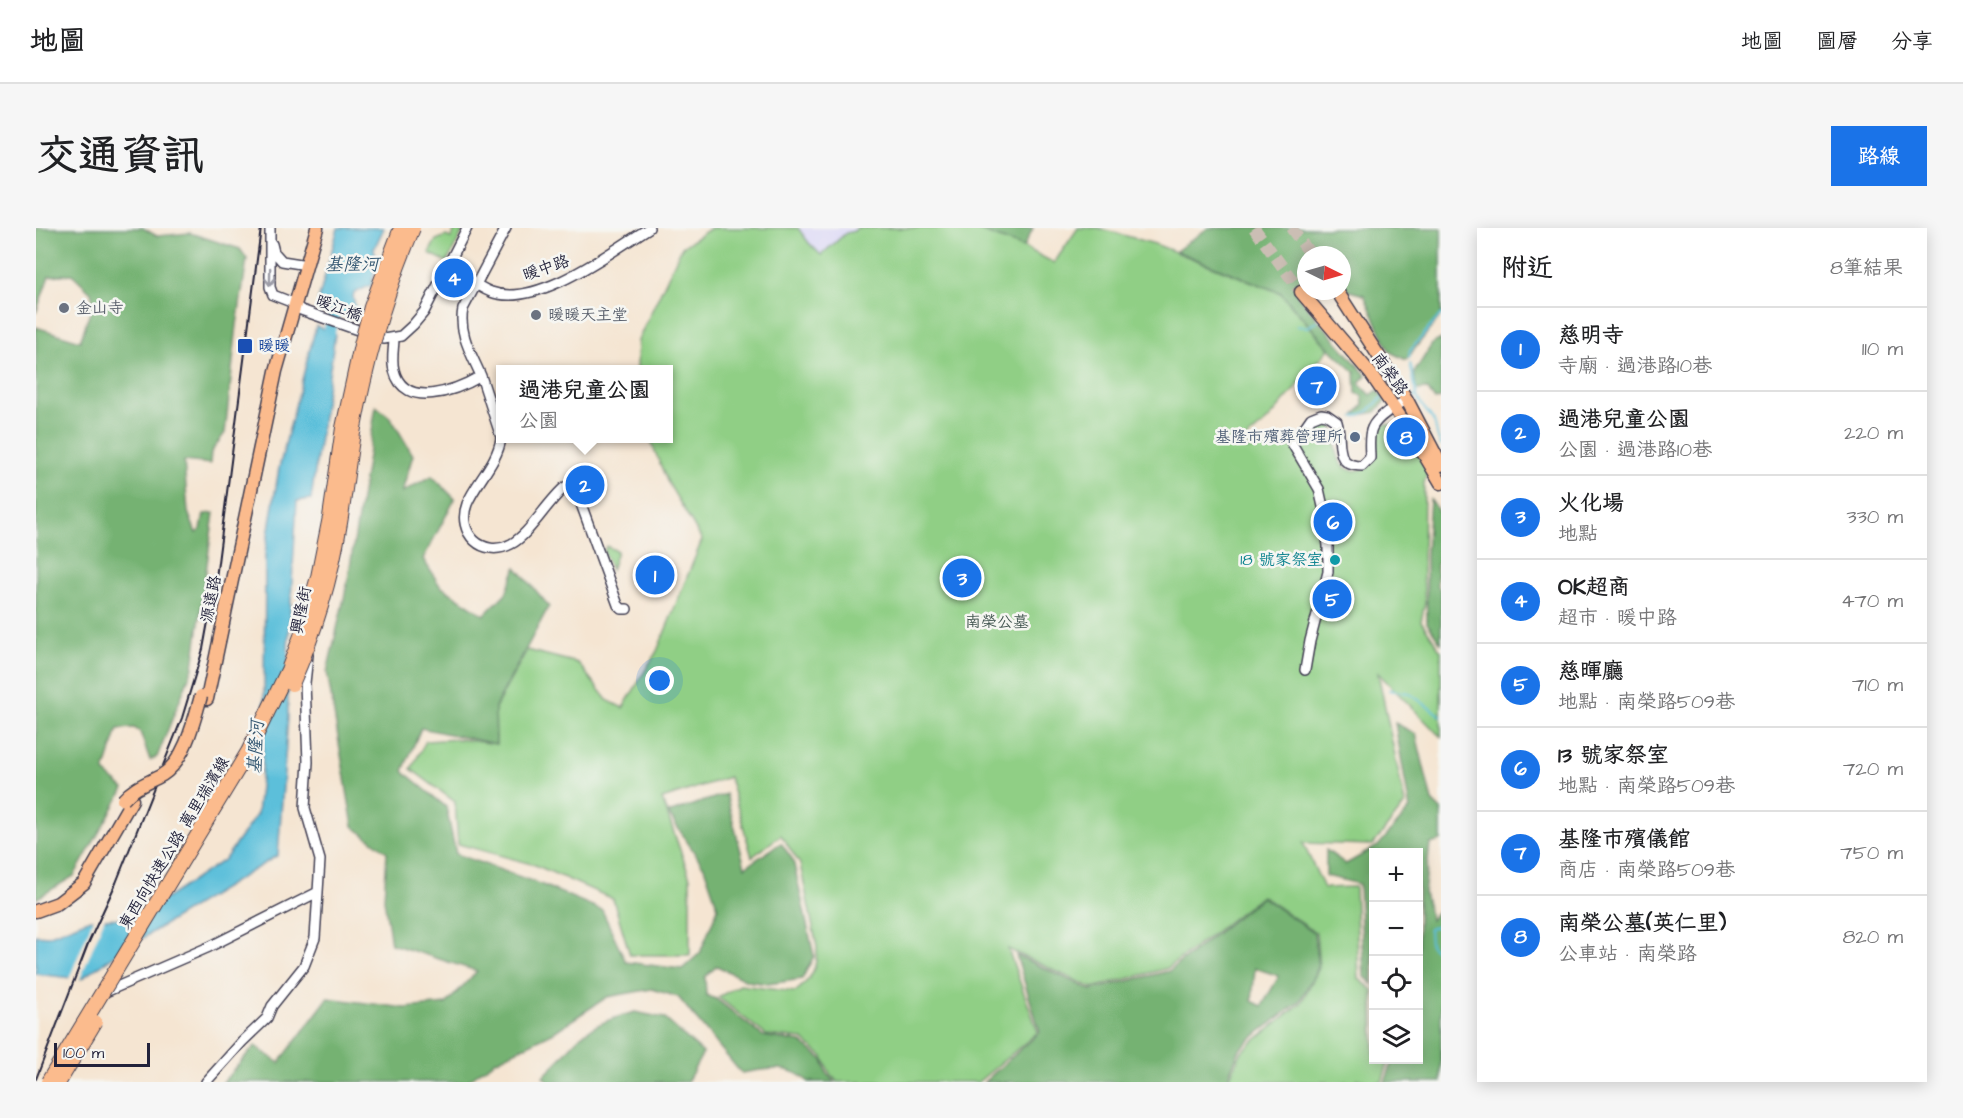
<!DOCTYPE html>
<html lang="zh-TW">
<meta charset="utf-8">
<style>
body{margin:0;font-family:"Architects Daughter","LXGW WenKai TC",sans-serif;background:#f6f6f6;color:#202124}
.controls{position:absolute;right:18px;bottom:18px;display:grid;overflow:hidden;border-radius:0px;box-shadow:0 3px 15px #0003}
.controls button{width:54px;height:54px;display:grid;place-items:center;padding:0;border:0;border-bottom:2px solid #e0e0e0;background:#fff;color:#202124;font:30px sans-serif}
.compass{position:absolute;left:1261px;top:18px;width:54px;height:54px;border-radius:50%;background:#fff;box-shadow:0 3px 15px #0003;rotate:95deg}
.scale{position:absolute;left:18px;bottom:15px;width:96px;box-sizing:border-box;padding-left:6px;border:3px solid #22223b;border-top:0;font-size:16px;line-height:21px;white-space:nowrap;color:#22223b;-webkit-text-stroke:4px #f6f6f2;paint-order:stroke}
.you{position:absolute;left:624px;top:453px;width:21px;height:21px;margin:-15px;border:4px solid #fff;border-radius:50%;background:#1a73e8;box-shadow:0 0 0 9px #1a73e833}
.badge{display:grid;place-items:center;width:39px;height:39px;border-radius:50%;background:#1a73e8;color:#fff;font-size:20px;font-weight:700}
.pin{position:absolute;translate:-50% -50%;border:3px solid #fff;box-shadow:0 2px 6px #0006}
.popup{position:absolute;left:460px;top:137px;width:177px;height:78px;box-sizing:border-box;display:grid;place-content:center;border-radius:0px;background:#fff;filter:drop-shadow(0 2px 4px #0005);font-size:20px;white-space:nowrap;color:#757577}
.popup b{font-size:22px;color:#202124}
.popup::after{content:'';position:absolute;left:50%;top:100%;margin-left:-12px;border:12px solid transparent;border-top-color:#fff}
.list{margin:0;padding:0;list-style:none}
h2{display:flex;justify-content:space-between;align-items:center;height:78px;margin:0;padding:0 24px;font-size:26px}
h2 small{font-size:20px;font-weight:400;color:#757577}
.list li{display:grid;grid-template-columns:39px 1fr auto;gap:18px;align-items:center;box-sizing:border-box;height:84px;padding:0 24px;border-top:2px solid #e0e0e0}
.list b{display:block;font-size:22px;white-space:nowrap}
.list p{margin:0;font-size:20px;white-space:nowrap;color:#757577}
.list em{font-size:20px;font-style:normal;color:#757577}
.icon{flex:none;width:33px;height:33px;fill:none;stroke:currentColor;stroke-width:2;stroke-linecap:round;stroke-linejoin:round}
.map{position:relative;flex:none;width:1405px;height:854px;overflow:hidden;border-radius:0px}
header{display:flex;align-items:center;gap:36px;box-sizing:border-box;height:84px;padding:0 30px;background:#fff;border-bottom:2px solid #e0e0e0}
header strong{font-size:28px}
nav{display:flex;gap:33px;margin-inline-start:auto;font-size:21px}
.intro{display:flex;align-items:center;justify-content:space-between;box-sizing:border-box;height:144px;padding:0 36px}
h1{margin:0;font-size:42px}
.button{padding:15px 27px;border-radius:0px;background:#1a73e8;color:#fff;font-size:21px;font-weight:700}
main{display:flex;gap:36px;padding:0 36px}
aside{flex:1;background:#fff;border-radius:0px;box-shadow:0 3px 15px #0003}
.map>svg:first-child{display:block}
.built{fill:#dad6f7}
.green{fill:#90cf85;stroke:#597860;stroke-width:1.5}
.forest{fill:#74b272;stroke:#4b6a56;stroke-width:1.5;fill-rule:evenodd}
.water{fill:#5cbfda;stroke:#3f708a;stroke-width:1.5}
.pier{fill:#f5e5d2}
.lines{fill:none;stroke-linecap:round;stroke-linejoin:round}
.stream{stroke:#5cbfda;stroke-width:2}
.river{stroke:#5cbfda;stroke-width:12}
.major-tunnel{stroke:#cbbeb4;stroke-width:12;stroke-dasharray:12 6;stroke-linecap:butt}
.minor-casing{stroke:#423f52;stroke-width:12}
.major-casing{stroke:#423f52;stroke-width:15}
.minor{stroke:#fff;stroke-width:9}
.major{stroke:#fbbb8d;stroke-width:12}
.rail{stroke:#22223b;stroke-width:2}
.major-bridge-casing{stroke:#423f52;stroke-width:15;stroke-linecap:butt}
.highway-bridge-casing{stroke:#423f52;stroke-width:16;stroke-linecap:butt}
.major-bridge{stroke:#fbbb8d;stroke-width:12}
.highway-bridge{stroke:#fbbb8d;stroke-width:14}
.oneway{stroke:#9c9ca7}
.worship-dot{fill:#6b7280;stroke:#f6f6f2;stroke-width:2}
.transit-dot{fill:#1a4fb4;stroke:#f6f6f2;stroke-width:2}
.service-dot{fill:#5c6f8a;stroke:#f6f6f2;stroke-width:2}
.culture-dot{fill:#0f9aa8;stroke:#f6f6f2;stroke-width:2}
.labels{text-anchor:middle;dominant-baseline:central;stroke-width:5;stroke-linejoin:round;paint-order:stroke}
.street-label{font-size:16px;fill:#22223b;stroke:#f6f6f2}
.worship-label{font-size:16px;fill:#5b616d;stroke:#f6f6f2;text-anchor:start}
.transit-label{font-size:16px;fill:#164399;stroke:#f6f6f2;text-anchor:start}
.service-label{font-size:16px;fill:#4e5e75;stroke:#f6f6f2;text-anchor:end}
.culture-label{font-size:16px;fill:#0d838f;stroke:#f6f6f2;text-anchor:end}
.park-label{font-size:16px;fill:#435651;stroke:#f6f6f2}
.water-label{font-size:18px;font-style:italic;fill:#365973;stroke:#f6f6f2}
</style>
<header>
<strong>地圖</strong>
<nav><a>地圖</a><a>圖層</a><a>分享</a></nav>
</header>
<div class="intro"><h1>交通資訊</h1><a class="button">路線</a></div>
<main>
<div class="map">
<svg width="1405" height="854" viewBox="0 0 1405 854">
<rect width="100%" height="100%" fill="#f6f6f2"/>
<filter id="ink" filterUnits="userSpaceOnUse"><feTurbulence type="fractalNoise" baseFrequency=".0167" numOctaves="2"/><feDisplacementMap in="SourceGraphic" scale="12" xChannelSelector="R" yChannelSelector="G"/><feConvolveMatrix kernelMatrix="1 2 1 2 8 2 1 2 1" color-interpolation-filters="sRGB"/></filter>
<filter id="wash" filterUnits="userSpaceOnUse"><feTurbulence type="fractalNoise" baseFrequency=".008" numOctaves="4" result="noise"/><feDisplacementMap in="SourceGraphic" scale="24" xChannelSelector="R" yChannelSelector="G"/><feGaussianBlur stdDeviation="1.35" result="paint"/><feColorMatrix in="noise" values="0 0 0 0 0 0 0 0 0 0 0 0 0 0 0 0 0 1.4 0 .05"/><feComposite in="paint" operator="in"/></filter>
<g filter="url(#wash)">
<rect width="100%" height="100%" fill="#f5e5d2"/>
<path class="built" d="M 762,0 L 821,0 L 818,3 L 810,5 L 785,28 L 773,15 Z"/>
<path class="green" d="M 420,0 L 427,3 L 411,34 L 393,25 L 400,12 L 410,8 L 415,10 Z
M 675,0 L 762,0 L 773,15 L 785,27 L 810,5 L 818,3 L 821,0 L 936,0 L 988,19 L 1018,35 L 1042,0 L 1062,0 L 1119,16 L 1245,65 L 1293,121 L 1232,192 L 1209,212 L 1212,221 L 1263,216 L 1279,193 L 1295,195 C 1301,211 1297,247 1323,242 C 1328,241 1335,239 1338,233 C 1343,220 1337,207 1345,196 L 1361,197 L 1370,204 L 1393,240 L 1388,255 L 1387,345 L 1389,375 L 1385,393 L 1405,423 L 1405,509 L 1342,445 L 1369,576 L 1337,617 L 1267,615 L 1288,660 L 1319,659 L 1323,751 L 1337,762 L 1338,832 L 1353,832 L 1346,854 L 1335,854 L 1321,851 L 1321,854 L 1194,854 L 1194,848 L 1206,823 L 1265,775 L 1283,740 L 1280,705 L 1226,668 L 1132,740 L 1056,760 L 972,721 L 1002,804 L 942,854 L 802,854 L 794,846 L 787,829 L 766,811 L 730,807 L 682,769 L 704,757 L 759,764 C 776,751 781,741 781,719 L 764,636 L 745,607 L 716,629 L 693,549 L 626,571 L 654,650 L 654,727 L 594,727 L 577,671 L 499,637 L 422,616 L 419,574 L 375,541 L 390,513 L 422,511 L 460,516 L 459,480 L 491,422 L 542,435 L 571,472 L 587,480 L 621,423 L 666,312 L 631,253 L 614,211 L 633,210 L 633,142 L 601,141 L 602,112 L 646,19 Z
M 546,239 L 560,243 L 549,278 L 545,261 L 537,254 Z
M 570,318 L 581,323 L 575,342 L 568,324 Z"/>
<path class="forest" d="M 0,0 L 107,0 L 121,8 L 154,5 L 204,21 L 211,31 L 201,97 L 189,205 L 175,224 L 174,236 L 148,233 L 152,284 L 160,305 L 165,301 L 168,286 L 178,285 L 157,439 L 121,529 L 114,532 L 104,504 L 98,500 L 82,501 L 68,544 L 88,561 L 38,648 L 0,671 L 0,99 L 44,113 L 57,76 L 55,64 L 36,46 L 13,48 L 0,85 Z
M 936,0 L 997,0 L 988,19 Z
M 1172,0 L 1405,0 L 1405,87 L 1370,132 L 1354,124 L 1328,67 L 1310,62 L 1306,57 L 1306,27 L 1270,27 L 1270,59 L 1261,67 L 1330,147 L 1323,155 L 1335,167 L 1342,162 L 1349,173 L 1340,184 L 1318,188 L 1327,177 L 1326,168 L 1320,165 L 1319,144 L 1293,120 L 1245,65 L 1140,23 Z
M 1405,111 L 1405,170 L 1399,172 L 1391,161 L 1380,162 L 1378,145 L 1396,116 Z
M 340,178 L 355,190 L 377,227 L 366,264 L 396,248 L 419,271 L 387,331 L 404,358 L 448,387 L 470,365 L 480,339 L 513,378 L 459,479 L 460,516 L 385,500 L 367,543 L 410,579 L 420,626 L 504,656 L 566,682 L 590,734 L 646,741 L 664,725 L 682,680 L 668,639 L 632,585 L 690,566 L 709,639 L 745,615 L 757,632 L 778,728 L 766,751 L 732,756 L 711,753 L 681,738 L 669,749 L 670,767 L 680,771 L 727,808 L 765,814 L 787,832 L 791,846 L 799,854 L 773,854 C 751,835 731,841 705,845 L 642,769 L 616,761 L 571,769 L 518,804 L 459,833 L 430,854 L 187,854 L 219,818 L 243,835 L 292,770 L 369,780 L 410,776 L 441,743 L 355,716 L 348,671 L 351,624 L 317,598 L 291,444 L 311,357 Z
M 1394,271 L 1405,287 L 1405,332 L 1401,336 L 1401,357 L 1405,363 L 1405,415 L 1391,395 L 1390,327 Z
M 1359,495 L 1380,506 L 1396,573 L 1405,582 L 1405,613 L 1394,616 L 1388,665 L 1395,692 L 1405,678 L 1405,854 L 1349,854 L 1357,832 L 1382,832 L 1382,624 L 1338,624 L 1337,756 L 1328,748 L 1323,656 L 1290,648 L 1290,622 L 1310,636 L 1342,618 L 1374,581 Z
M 1226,669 L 1278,705 L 1282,740 L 1263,774 L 1222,805 L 1204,821 L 1193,846 L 1192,854 L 948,854 L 1004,804 L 980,727 L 1055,762 L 1133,743 ZM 1219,740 L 1243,748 L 1226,778 L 1216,773 Z
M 599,784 L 628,790 L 667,825 L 651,854 L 513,854 L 507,848 C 521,837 530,822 543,810 C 557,796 580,789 599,784 Z"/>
<path class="water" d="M 302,0 L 348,0 L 338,21 L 341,34 L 335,57 L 318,65 L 317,69 L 320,81 L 308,86 L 282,73 Z
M 280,98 L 299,106 L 275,271 L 261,273 L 252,420 L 252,489 L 242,627 L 79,727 L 45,751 L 0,746 L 0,707 L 12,708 L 54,691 L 101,690 L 189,631 L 221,586 L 226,540 L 228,476 L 229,326 L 243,240 Z"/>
<path class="pier" d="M 58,689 L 69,689 L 43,754 L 32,753 Z"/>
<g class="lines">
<path class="stream" d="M 1261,98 L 1272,99 L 1282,92
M 1373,130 L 1374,123 L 1405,86
M 1374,135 L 1381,168
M 1374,168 L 1381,169 C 1385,179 1394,185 1398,194 C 1401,202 1400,210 1405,217
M 1318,189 L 1331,184 L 1347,169
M 1264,218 L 1278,196 L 1283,193 L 1296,195
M 1353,462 L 1373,465 L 1405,488
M 1405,696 L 1393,701 L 1394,717 L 1405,727"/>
<path class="river" d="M 289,117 L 304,68"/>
</g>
</g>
<g filter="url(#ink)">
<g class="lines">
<path class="major-tunnel" d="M 1218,0 L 1265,64
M 1255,0 L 1275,27"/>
<g class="minor-casing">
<path id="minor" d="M 234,0 L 234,59 L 237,67 L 255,74 L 265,82 L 339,108 L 348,111 L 365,108 L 377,97 L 388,84 L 431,0
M 236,16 L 238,24 L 246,33 L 271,37
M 411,38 C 425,46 440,58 455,64 C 501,81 576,23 613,0
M 358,110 C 358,120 355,132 358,142 C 368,183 421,162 445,148 L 465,209
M 445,148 C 436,127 422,105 427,81 L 470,0
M 465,210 C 462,234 440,254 431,276 C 420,305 447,331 475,316 C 493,307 512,273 529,259 L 536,260 L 541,265 L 582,377 L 586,381 L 591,381
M 1269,442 L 1274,413 L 1292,344 L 1292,318 L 1288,283 L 1283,261 L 1254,212 L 1266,203 L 1275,190 L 1285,186 L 1291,187 L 1301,194 C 1307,213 1296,238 1326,238 L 1334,230 C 1334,221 1332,208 1336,200 C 1341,188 1360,178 1371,172
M 67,765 L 173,719 L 282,664 L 284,632 L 269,580 L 272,534 L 269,455 L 272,427
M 170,854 L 206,814 L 231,790 L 236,778 L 268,738 L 279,710 L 282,664"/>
</g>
<g class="major-casing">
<path id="major" d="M 1301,63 L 1371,172 L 1405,237
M 1265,64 L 1335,146 L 1376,206 L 1405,255
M 171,471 L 240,143 L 281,0
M 0,683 L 22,675 L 48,655 L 96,572"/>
</g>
<use href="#minor" class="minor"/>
<use href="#major" class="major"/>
<path class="rail" d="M 0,851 L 52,716 L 80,655 L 146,490 L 167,421 L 180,350 L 225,0"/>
<g class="major-bridge-casing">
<path id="major-bridge" d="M 87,572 C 98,559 112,555 126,547 C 149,533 158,493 165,468"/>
</g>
<g class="highway-bridge-casing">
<path id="highway-bridge" d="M 256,456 C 279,405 295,351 304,295 C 309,265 312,235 317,205 C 330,134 349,66 377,0
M 12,854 L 212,524 L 252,442 L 265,408 L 282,349 L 294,289 L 307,200 L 325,117 L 335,79 L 365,0
M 23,854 L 59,794"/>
</g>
<use href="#major-bridge" class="major-bridge"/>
<use href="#highway-bridge" class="highway-bridge"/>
</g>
<defs><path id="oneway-shaft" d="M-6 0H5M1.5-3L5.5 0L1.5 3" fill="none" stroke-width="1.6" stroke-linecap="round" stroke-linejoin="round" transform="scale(1.5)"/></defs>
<use class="oneway" href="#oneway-shaft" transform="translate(234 49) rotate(91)"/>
</g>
<g class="worship-dot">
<circle cx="28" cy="80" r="6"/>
<circle cx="500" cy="87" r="6"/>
</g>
<rect class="transit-dot" x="201" y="110" width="16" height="16" rx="3"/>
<circle class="service-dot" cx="1319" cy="209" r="6"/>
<circle class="culture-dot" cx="1299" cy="332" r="6"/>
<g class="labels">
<g class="street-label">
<text transform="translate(510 40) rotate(-19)">暖中路</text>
<text transform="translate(303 80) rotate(20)">暖江橋</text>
<text transform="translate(1354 146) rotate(53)">南榮路</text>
<text transform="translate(175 371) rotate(-79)">源遠路</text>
<text transform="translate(265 382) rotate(-79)">興隆街</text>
<text transform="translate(138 615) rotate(-59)">東西向快速公路 萬里瑞濱線</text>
</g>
<g class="worship-label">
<text x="40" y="80">金山寺</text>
<text x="512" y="87">暖暖天主堂</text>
</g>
<g class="transit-label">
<text x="222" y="118">暖暖</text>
</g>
<g class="service-label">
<text x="1307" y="209">基隆市殯葬管理所</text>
</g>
<g class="culture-label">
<text x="1287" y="332">18 號家祭室</text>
</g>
<g class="park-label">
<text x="961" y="394">南榮公墓</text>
</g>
<g class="water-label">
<text x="316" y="36">基隆河</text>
<text transform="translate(220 519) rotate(-87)">基隆河</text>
</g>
</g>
</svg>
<div class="controls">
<button>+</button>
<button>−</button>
<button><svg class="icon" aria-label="locate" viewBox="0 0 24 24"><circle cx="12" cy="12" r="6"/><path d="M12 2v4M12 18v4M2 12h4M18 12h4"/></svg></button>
<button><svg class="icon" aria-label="layers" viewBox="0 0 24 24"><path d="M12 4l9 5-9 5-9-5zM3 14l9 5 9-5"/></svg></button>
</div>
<svg class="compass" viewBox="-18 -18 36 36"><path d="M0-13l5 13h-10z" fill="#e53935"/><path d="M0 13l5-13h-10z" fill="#757577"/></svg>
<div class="scale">100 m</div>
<div class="you"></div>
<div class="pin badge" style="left:619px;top:347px">1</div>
<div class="pin badge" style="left:549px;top:257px">2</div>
<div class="popup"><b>過港兒童公園</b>公園</div>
<div class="pin badge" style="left:926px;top:350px">3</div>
<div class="pin badge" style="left:418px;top:50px">4</div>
<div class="pin badge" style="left:1296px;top:371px">5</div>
<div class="pin badge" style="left:1297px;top:294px">6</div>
<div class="pin badge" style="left:1281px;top:158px">7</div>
<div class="pin badge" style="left:1370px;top:209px">8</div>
</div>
<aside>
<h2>附近<small>8筆結果</small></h2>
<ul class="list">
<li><span class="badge">1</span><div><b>慈明寺</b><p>寺廟 · 過港路10巷</p></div><em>110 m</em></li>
<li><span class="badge">2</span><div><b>過港兒童公園</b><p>公園 · 過港路10巷</p></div><em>220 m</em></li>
<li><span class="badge">3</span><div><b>火化場</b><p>地點</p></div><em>330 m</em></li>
<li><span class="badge">4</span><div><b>OK超商</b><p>超市 · 暖中路</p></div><em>470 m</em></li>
<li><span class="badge">5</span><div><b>慈暉廳</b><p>地點 · 南榮路509巷</p></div><em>710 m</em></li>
<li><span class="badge">6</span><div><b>13 號家祭室</b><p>地點 · 南榮路509巷</p></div><em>720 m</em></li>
<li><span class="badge">7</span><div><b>基隆市殯儀館</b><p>商店 · 南榮路509巷</p></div><em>750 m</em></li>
<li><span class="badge">8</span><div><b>南榮公墓(英仁里)</b><p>公車站 · 南榮路</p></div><em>820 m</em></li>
</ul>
</aside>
</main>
